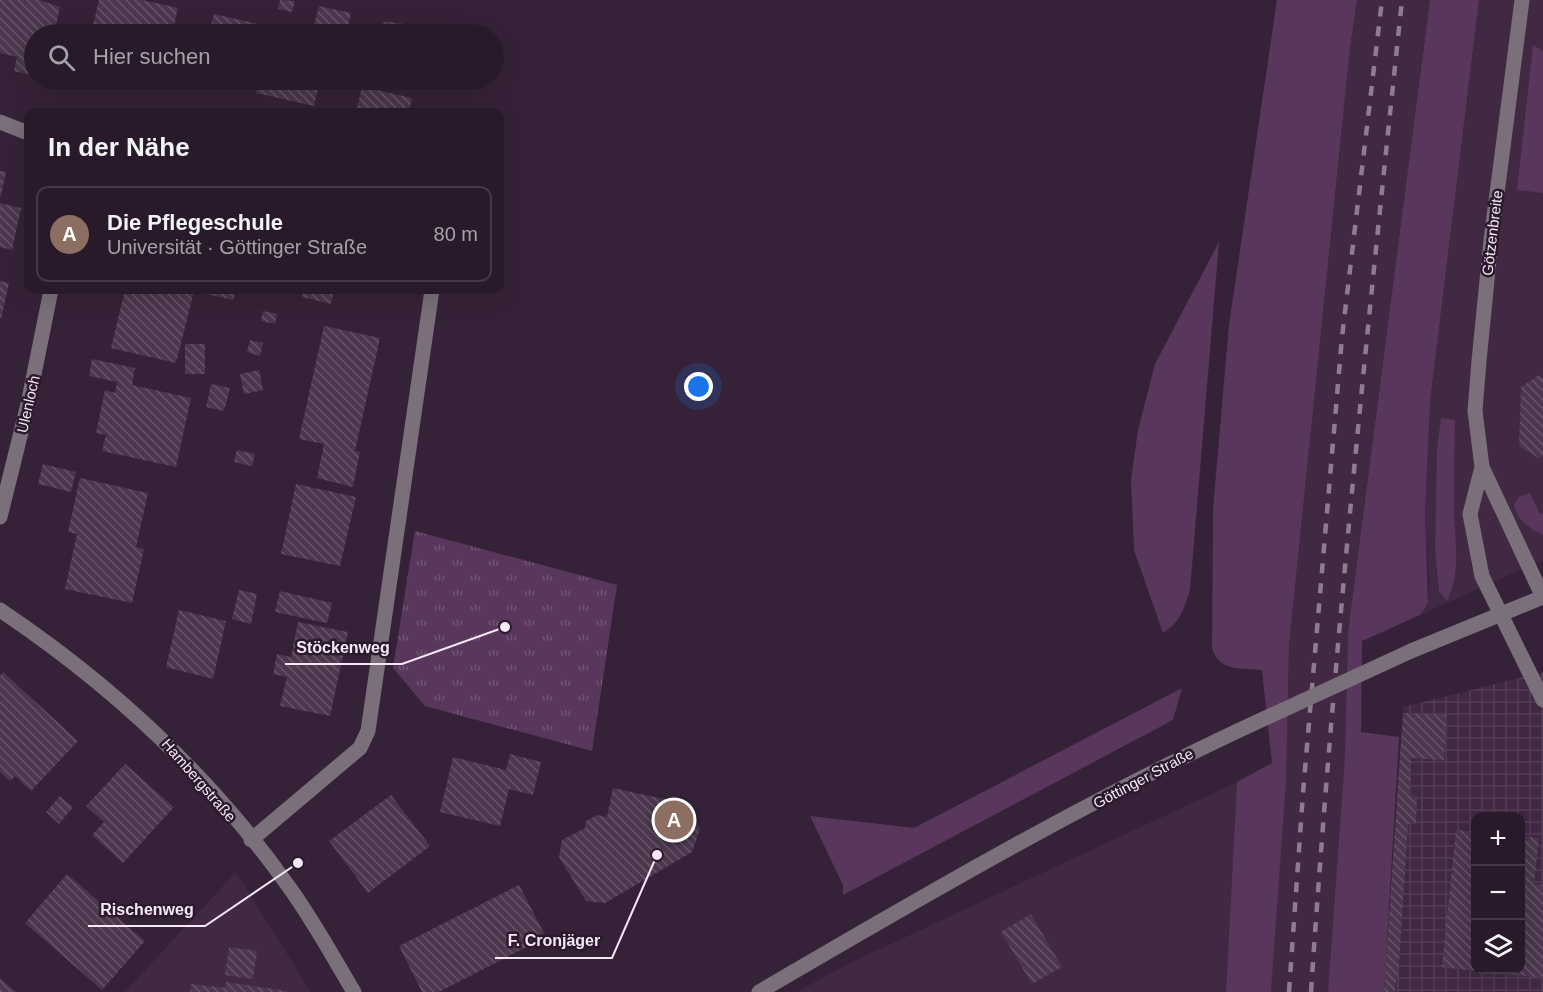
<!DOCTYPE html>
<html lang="de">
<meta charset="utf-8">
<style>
body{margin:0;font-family:Helvetica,sans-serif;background:#342736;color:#f1f3f6}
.controls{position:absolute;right:18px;bottom:18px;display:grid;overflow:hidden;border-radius:12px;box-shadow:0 6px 24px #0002}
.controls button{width:54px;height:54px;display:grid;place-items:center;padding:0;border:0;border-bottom:2px solid #443847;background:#281a2a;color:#f1f3f6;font:30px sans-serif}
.you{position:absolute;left:699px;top:387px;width:21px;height:21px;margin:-15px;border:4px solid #fff;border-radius:50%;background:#1a73e8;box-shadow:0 0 0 9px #1a73e833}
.badge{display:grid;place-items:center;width:39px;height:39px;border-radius:50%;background:#ee8cf8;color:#fff;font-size:20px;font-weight:700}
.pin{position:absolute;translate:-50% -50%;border:3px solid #fff;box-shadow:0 2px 6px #0006}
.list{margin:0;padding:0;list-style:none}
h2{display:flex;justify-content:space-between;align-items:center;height:78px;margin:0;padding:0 24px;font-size:26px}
h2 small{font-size:20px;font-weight:400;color:#a5a1a8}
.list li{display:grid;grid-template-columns:39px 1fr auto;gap:18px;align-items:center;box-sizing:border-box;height:96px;margin:0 12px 12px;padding:0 12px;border:2px solid #443847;border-radius:12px}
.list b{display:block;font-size:22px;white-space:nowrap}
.list p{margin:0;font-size:20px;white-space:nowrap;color:#a5a1a8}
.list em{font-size:20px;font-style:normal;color:#a5a1a8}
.icon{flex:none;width:33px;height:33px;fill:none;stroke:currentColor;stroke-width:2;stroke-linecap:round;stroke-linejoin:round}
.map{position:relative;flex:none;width:1543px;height:992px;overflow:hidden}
.search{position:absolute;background:#281a2a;box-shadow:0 6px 24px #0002;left:24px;top:24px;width:480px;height:66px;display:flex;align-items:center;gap:15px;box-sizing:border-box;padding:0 21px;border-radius:33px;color:#a5a1a8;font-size:22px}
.panel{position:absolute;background:#281a2a;box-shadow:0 6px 24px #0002;left:24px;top:108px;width:480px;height:186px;border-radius:12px}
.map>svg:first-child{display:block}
.built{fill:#412843}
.industrial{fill:url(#industrial-grid);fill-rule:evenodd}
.grass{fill:#59375c}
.park{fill:url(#park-tufts)}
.building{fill:url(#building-back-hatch)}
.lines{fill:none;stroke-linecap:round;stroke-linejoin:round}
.minor{stroke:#7a6f7a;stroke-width:15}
.rail{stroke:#8e7d8f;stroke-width:4.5;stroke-dasharray:10 10;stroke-linecap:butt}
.minor-bridge{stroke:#7a6f7a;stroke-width:15}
.labels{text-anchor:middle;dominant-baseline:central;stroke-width:5;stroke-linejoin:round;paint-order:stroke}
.street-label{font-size:15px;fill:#f5e8f6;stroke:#2c192e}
.leader{fill:none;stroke:#f5e8f6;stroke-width:2}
.callout-dot{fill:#f5e8f6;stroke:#2c192e;stroke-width:2}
.callout-label{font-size:16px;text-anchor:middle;font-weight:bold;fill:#f5e8f6;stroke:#2c192e;stroke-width:5;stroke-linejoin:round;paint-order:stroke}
</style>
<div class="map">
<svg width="1543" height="992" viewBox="0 0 1543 992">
<defs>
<pattern id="industrial-grid" width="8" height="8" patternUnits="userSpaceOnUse" patternTransform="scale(1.5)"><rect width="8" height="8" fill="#412843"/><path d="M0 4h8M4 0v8" fill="none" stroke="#543d56"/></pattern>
<pattern id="park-tufts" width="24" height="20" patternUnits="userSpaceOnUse" patternTransform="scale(1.5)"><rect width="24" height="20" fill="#59375c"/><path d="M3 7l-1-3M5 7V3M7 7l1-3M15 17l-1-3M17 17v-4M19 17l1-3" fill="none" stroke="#715474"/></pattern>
<pattern id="building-back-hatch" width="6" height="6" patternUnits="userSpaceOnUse" patternTransform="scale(1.5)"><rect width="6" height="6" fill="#4c374e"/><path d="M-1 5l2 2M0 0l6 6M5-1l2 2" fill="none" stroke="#665468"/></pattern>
</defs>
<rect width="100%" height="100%" fill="#362238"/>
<path class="built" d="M 1357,0 L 1430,0 L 1348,632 L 1345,756 L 1328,992 L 1271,992 L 1286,782 L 1289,645 L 1350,48 Z
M 1479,0 L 1543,0 L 1543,560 L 1420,615 L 1428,603 L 1429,588 L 1425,513 L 1430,402 Z
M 1237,782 L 1226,992 L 797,992 L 850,963 Z
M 236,872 L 311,992 L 125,992 Z"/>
<path class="industrial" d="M 1543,672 L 1543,992 L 1384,992 L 1403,707 ZM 1476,816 L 1520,816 L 1520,970 L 1476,970 Z"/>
<path class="grass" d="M 1277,0 L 1357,0 L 1350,48 L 1289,645 L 1286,782 L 1271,992 L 1226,992 L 1237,782 L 1272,763 L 1262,670 C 1242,668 1219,672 1212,648 L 1213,509 L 1229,325 Z
M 1430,0 L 1479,0 L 1430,402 L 1425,513 L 1428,603 L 1420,615 L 1362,641 L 1361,732 L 1399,737 L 1384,992 L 1328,992 L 1345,756 L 1348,632 Z
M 1533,45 L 1543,51 L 1543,193 L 1517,190 Z
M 1219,242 L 1190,590 C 1184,608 1180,623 1163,633 L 1134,550 L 1131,480 L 1138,430 L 1155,364 Z
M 1441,418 L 1455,420 C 1454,452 1454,483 1454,514 C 1455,546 1461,571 1447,601 L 1439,592 L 1435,549 L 1437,449 Z
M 1530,493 L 1540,514 L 1543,513 L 1543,535 C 1530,528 1517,521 1514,505 L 1519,497 Z
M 1182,688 L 1173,720 L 843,895 L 843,885 L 810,816 L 914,828 Z"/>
<path class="park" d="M 415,531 L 617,585 L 592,751 L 425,706 L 393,668 Z"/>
<path class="building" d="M 0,0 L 39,0 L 60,7 L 54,34 L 34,34 L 34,76 L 14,71 L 17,57 L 0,53 Z
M 99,0 L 142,0 L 178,8 L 172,34 L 91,34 Z
M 280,0 L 295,1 L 292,12 L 278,9 Z
M 319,6 L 351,13 L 347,32 L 314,25 Z
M 214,14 L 271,27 L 269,34 L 209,34 Z
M 384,21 L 410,25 L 409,34 L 381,34 Z
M 416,27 L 448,32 L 448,34 L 415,34 Z
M 239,80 L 320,80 L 314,106 L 256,93 L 258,85 Z
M 362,87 L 412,98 L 409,112 L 356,112 Z
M 0,171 L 6,172 L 1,196 L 0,196 Z
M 0,203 L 21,208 L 12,250 L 0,247 Z
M 0,281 L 9,283 L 1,319 L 0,319 Z
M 125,290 L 236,290 L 233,300 L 194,291 L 176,363 L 111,348 Z
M 303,290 L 334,290 L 331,304 L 302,297 Z
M 263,311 L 277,314 L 275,324 L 261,321 Z
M 324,326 L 380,338 L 355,451 L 360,452 L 353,487 L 317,478 L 324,444 L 299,439 Z
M 250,340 L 263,343 L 260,356 L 247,352 Z
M 185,344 L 205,344 L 205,374 L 185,374 Z
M 92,359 L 135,368 L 132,385 L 191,398 L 176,467 L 102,451 L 106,435 L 96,433 L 105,390 L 115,393 L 117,382 L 89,376 Z
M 259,370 L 263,390 L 244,394 L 240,374 Z
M 1539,375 L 1543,378 L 1543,456 L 1539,458 L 1519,446 L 1521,387 Z
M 211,384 L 230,388 L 224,411 L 206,407 Z
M 237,450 L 255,454 L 252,466 L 234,462 Z
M 43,464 L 76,472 L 71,492 L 38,484 Z
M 80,478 L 148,493 L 136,547 L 144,549 L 132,603 L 65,589 L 77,534 L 68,532 Z
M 296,484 L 356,497 L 340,566 L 281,554 Z
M 239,590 L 257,594 L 251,624 L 232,619 Z
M 280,591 L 332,603 L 327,623 L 275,612 Z
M 179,610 L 226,621 L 213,679 L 166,667 Z
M 298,622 L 348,632 L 330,716 L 280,706 L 287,677 L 273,674 L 277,654 L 291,657 Z
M 3,672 L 78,741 L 31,791 L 15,776 L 10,781 L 0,772 L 0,676 Z
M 1403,713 L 1446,715 L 1444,760 L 1411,758 L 1409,795 L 1417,796 L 1416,824 L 1408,824 L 1398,980 L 1396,980 L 1395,992 L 1384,992 Z
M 510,754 L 541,762 L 533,795 L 509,789 L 500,826 L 440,812 L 453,757 L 506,770 Z
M 125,764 L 174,807 L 123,863 L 92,835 L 104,822 L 86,806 Z
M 613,788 L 687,804 L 700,829 L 692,852 L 605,903 L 586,901 L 559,857 L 562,840 L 585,828 L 586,821 L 597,815 L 607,817 Z
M 391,795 L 430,846 L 368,893 L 329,841 Z
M 60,796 L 73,807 L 59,824 L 46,812 Z
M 1456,830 L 1476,832 L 1476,971 L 1442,967 Z
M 1520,836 L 1539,838 L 1534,884 L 1543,885 L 1543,978 L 1479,971 L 1520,970 Z
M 67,874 L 145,941 L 102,990 L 25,923 Z
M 519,885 L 546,937 L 439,992 L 422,992 L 399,946 Z
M 1031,914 L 1062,967 L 1032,984 L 1001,932 Z
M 229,947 L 257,951 L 253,979 L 225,975 Z
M 0,978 L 16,992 L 0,992 Z
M 226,982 L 287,991 L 287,992 L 190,992 L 191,984 L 225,988 Z"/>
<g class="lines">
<path class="minor" d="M 1522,0 L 1491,240 L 1479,361 L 1475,411 L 1482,467 L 1470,514 L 1482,576 L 1543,700
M 0,122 L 28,133
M 0,517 L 28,404 L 51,290
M 0,610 C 112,685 211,777 289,887 C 313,920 333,957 354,992
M 1411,651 L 1543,597 L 1482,467
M 251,840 L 360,748 L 368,731 L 432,290
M 759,992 C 930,892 1103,791 1283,710"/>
<path class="rail" d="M 1289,992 L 1303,793 L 1342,337 L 1382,0
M 1311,992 C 1333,661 1367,330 1402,0"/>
<path class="minor-bridge" d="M 1283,710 L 1411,651"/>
</g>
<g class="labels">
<g class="street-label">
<text transform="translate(1492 233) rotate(-83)">Götzenbreite</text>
<text transform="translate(28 404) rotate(-77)">Ulenloch</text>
<text transform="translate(1143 778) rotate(-28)">Göttinger Straße</text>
<text transform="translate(199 780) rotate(49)">Hambergstraße</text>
</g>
</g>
<path class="leader" d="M505 627L402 664H285M298 863L205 926H88M657 855L612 958H495"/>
<g class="callout-dot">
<circle cx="505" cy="627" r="6"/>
<circle cx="298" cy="863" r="6"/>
<circle cx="657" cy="855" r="6"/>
</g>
<g class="callout-label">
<text x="343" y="653">Stöckenweg</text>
<text x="147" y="915">Rischenweg</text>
<text x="554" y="946">F. Cronjäger</text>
</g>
</svg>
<div class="controls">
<button>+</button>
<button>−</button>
<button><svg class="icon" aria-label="layers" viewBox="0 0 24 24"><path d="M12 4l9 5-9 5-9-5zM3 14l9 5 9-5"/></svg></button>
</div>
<div class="you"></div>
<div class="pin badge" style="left:674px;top:820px;background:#8d6e63">A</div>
<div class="search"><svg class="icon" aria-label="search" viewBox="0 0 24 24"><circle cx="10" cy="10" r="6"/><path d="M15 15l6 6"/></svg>Hier suchen</div>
<section class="panel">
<h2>In der Nähe<small></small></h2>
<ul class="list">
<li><span class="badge" style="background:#8d6e63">A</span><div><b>Die Pflegeschule</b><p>Universität · Göttinger Straße</p></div><em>80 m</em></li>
</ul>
</section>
</div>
